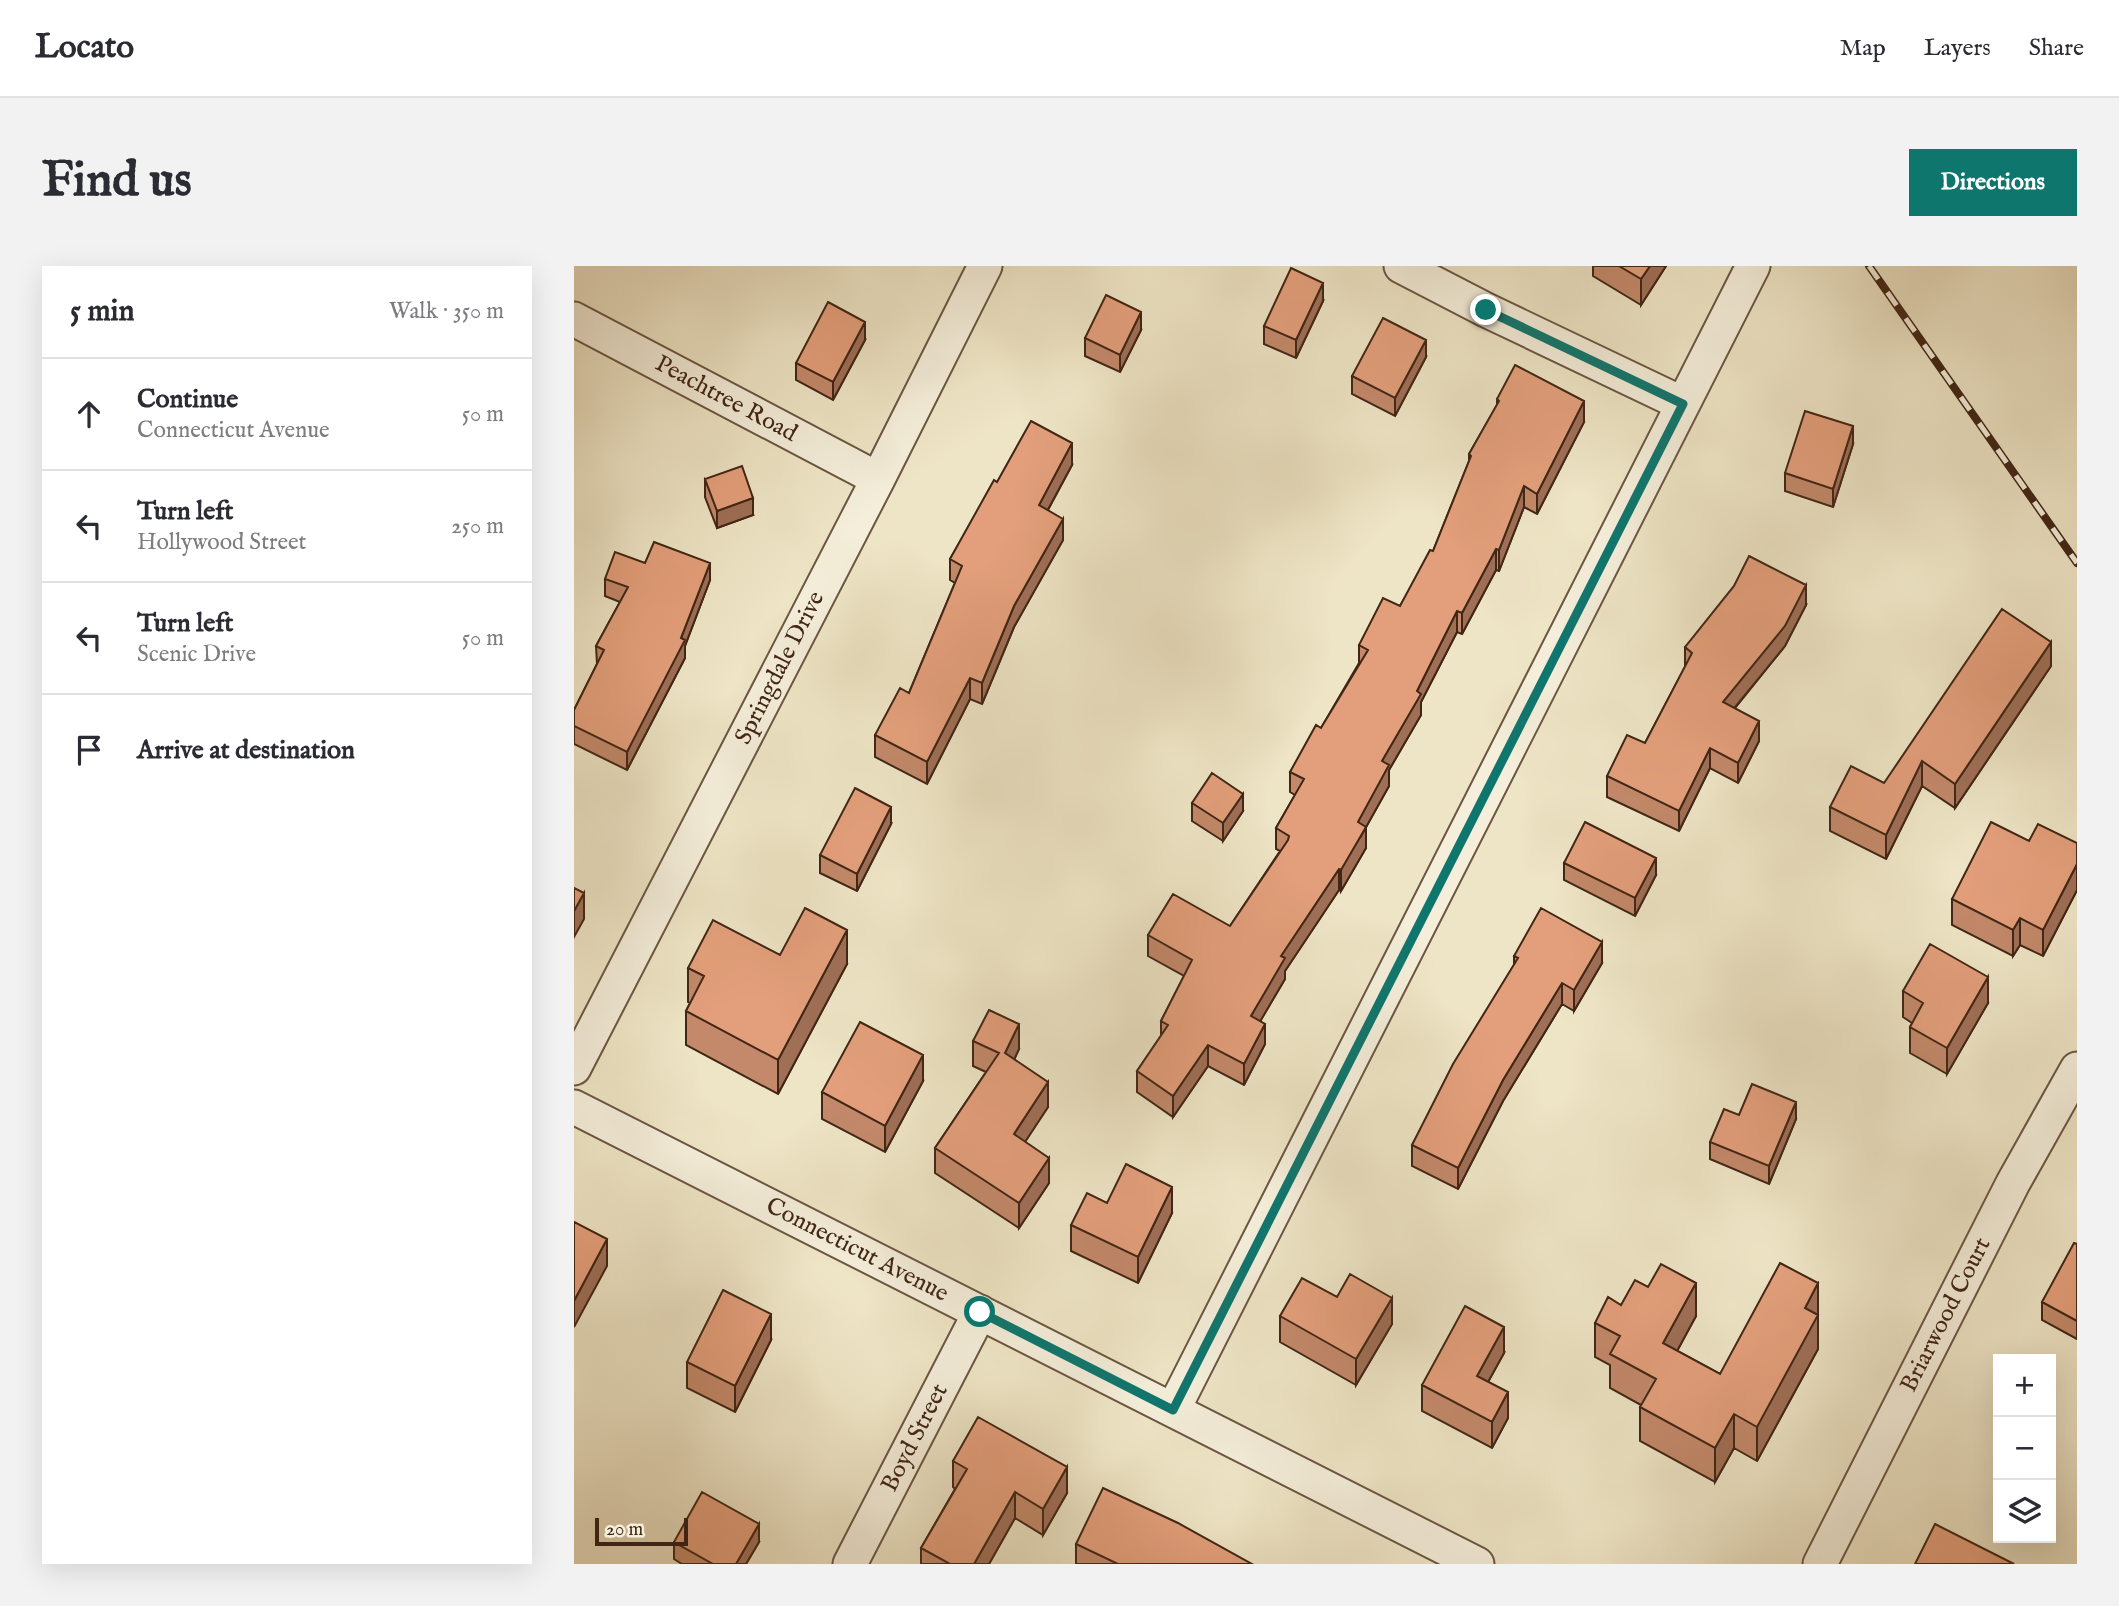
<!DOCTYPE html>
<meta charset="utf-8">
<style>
body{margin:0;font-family:"IM FELL English",serif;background:#f2f2f3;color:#2b2b33}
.controls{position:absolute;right:21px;bottom:21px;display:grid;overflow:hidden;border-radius:0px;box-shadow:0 7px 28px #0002}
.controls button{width:63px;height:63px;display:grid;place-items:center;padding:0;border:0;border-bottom:2px solid #e1e1e2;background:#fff;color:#2b2b33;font:35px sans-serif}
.scale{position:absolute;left:21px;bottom:18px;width:93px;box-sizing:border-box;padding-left:7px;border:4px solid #412616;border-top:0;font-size:19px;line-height:24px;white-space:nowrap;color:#412616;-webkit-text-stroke:5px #f4eeda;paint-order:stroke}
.stop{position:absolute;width:21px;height:21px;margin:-16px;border:5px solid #0f766e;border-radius:50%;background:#fff}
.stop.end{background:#0f766e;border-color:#fff;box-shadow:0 2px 7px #0008}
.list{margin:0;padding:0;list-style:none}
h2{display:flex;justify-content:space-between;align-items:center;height:91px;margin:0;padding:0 28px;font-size:30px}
h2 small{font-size:23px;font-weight:400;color:#7c7c81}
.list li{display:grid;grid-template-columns:46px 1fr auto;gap:21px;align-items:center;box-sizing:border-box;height:112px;padding:0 28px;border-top:2px solid #e1e1e2}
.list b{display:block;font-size:26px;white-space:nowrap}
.list p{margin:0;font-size:23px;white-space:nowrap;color:#7c7c81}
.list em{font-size:23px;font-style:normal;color:#7c7c81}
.icon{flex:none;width:38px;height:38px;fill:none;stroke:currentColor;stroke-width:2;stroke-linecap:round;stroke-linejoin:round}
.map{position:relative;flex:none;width:1503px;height:1298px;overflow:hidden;border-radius:0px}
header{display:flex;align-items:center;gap:42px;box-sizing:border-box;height:98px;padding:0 35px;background:#fff;border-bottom:2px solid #e1e1e2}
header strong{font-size:33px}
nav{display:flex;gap:38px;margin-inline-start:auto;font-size:24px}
.intro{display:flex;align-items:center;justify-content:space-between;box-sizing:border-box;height:168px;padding:0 42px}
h1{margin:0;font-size:49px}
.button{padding:18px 32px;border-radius:0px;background:#0f766e;color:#fff;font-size:24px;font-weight:700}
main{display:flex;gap:42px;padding:0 42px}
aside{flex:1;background:#fff;border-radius:0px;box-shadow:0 7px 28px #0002}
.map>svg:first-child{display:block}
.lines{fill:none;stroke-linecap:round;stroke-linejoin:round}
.minor-casing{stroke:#6c5642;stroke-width:37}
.minor{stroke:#f4eeda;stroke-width:33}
.rail-casing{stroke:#412616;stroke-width:8}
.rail{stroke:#f4eeda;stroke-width:5;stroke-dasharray:16;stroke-linecap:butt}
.wall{fill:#c3896a;stroke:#412616;stroke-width:2}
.shaded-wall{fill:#9f6f56;stroke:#412616;stroke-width:2}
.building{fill:#e39f7b;stroke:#412616;stroke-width:2}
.route{stroke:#0f766e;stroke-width:9}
.labels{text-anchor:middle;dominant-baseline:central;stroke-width:5;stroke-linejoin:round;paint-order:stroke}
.street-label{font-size:24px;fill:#412616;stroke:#f4eeda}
</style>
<header>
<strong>Locato</strong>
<nav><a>Map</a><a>Layers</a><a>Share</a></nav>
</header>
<div class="intro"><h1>Find us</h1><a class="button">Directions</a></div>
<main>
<aside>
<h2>5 min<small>Walk · 350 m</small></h2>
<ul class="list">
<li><svg class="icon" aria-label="ahead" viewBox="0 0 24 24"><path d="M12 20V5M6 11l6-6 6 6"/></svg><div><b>Continue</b><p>Connecticut Avenue</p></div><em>50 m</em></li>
<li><svg class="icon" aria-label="left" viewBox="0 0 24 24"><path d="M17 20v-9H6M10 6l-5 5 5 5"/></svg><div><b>Turn left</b><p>Hollywood Street</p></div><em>250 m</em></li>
<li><svg class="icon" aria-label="left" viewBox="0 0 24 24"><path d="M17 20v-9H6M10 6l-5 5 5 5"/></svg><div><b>Turn left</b><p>Scenic Drive</p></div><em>50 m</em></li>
<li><svg class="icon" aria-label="arrive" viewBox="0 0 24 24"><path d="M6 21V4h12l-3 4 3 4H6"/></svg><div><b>Arrive at destination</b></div></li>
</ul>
</aside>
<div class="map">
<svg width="1503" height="1298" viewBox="0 0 1503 1298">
<rect width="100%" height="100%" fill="#eee5c6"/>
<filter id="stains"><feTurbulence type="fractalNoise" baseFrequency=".00286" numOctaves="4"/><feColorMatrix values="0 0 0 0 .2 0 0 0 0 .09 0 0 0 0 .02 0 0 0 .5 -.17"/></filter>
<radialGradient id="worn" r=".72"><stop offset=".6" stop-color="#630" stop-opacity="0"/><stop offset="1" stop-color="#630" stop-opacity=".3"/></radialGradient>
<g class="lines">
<g class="minor-casing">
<path id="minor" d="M 827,0 L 912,44 L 1109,138
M 0,53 L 304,213
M 0,802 L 304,213 L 411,0
M 0,841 L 903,1298
M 599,1144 L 1179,0
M 276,1298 L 406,1046
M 1246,1298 L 1439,917 L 1503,803"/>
</g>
<use href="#minor" class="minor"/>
<g class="rail-casing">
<path id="rail" d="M 1295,0 L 1503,297"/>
</g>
<use href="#rail" class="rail"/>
</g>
<path class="wall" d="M 1019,0 L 1092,0 L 1067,39 L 1019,10 Z
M 749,35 L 722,92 L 690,78 L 690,60 Z
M 567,64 L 546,106 L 511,90 L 511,72 Z
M 291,74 L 259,134 L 222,114 L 222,97 Z
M 852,91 L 821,150 L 778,128 L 778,110 Z
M 923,133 L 1010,156 L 963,248 L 950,241 L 925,305 L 922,304 L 888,368 L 883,366 L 847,436 L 847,449 L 815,504 L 815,520 L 792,561 L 792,582 L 767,625 L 765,624 L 711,705 L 711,713 L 686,755 L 691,778 L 670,819 L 634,800 L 599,851 L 563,826 L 563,805 L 587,770 L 587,755 L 610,710 L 574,690 L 574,669 L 656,660 L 706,585 L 702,583 L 702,562 L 721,529 L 716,526 L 716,506 L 747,462 L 785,397 L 785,379 L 826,340 L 859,285 L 895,195 L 895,188 L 923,139 Z
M 1279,178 L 1259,241 L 1211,225 L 1211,207 Z
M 498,199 L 474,244 L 489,274 L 440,361 L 408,438 L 396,433 L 353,518 L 301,491 L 301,469 L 335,427 L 381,317 L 376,314 L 376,293 L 423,216 Z
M 131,213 L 179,249 L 143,262 L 131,231 Z
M 71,297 L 136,314 L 111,380 L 111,392 L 53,504 L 0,478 L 0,444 L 23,398 L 22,380 L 46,336 L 31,330 L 31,313 Z
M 1232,339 L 1211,380 L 1161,442 L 1185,475 L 1164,517 L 1136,502 L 1105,565 L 1033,531 L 1033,510 L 1071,477 L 1111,401 L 1111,381 Z
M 1477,400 L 1381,542 L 1348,520 L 1312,593 L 1256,565 L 1256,541 L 1310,517 Z
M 618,537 L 669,545 L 649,575 L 618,555 Z
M 317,558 L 283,625 L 246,607 L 246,589 Z
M 1455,575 L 1503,577 L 1503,624 L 1469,690 L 1446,679 L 1439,690 L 1378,659 L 1378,633 Z
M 990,597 L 1082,609 L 1061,650 L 990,614 Z
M 206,689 L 273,698 L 204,828 L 112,779 L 112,745 L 116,737 L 114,736 L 114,702 Z
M 940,690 L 1028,697 L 1000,745 L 988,738 L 929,835 L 884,923 L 838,900 L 838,879 L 940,699 Z
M 1329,725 L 1414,737 L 1373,808 L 1336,787 L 1336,761 L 1338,757 L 1329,751 Z
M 399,775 L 445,783 L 440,794 L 474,841 L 451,875 L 475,917 L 445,962 L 361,907 L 361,882 L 412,806 L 399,800 Z
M 349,815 L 311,886 L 248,853 L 248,826 Z
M 1165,849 L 1222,853 L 1195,918 L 1136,893 L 1136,876 Z
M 533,937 L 598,947 L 564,1017 L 497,985 L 497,959 Z
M 1503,978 L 1503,1073 L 1468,1054 L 1468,1036 Z
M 1244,1017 L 1244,1083 L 1183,1195 L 1160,1182 L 1141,1216 L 1066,1175 L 1066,1141 L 1067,1139 L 1036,1122 L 1036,1099 L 1021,1091 L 1021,1057 L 1074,1021 L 1122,1050 L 1103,1085 L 1146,1108 Z
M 763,1031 L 818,1058 L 782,1119 L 706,1076 L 706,1050 Z
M 197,1074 L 161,1146 L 113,1122 L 113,1096 Z
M 930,1087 L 914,1116 L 934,1152 L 918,1182 L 848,1145 L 848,1119 Z
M 379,1195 L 493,1227 L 469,1269 L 441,1252 L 415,1298 L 347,1298 L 347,1282 L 381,1223 L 379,1221 Z
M 100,1276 L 185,1276 L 172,1298 L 108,1298 L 100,1293 Z
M 502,1278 L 678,1298 L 502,1298 Z"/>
<path class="shaded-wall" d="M 1076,0 L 1092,0 L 1067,39 L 1067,13 Z
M 749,17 L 749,35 L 722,92 L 722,74 Z
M 567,46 L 567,64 L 546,106 L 546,89 Z
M 291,56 L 291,74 L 259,134 L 259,116 Z
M 852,74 L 852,91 L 821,150 L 821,132 Z
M 1010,135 L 1010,156 L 963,248 L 963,228 Z
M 1279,160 L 1279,178 L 1259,241 L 1259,223 Z
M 498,177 L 498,199 L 465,260 L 465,239 Z
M 950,220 L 950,241 L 925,305 L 925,284 Z
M 179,232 L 179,249 L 143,262 L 143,245 Z
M 489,253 L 489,274 L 440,361 L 408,438 L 408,417 L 440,340 Z
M 922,283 L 922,304 L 888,368 L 888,347 Z
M 136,297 L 136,314 L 111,380 L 111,392 L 53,504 L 53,486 L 107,372 Z
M 1232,319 L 1232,339 L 1211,380 L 1149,456 L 1149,436 Z
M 883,345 L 883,366 L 847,436 L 847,449 L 815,504 L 815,520 L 786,572 L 792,561 L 792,582 L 767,625 L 767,604 L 784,556 L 808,495 Z
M 1477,376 L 1477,400 L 1381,542 L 1381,518 Z
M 396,412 L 396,433 L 353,518 L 353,496 Z
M 1185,455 L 1185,475 L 1164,517 L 1164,497 Z
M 1136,482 L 1136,502 L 1105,565 L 1105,545 Z
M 1348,495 L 1348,520 L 1312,593 L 1312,569 Z
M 669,528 L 669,545 L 649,575 L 649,557 Z
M 317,541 L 317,558 L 283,625 L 283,608 Z
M 1082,592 L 1082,609 L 1061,650 L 1061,632 Z
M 1503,598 L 1503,624 L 1469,690 L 1469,664 Z
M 765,603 L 765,624 L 711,705 L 711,713 L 677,771 L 677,750 L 707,690 Z
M 10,627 L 10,653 L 0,671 L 0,645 Z
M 1446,652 L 1446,679 L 1439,690 L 1439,664 Z
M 273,664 L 273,698 L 204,828 L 204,794 Z
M 1028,676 L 1028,697 L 1000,745 L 1000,724 Z
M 1414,711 L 1414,737 L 1373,808 L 1373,782 Z
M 988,717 L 988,738 L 929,835 L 884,923 L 884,902 L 929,814 Z
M 445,758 L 445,783 L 431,813 L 431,787 Z
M 691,758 L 691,778 L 670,819 L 670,798 Z
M 634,779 L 634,800 L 599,851 L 599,830 Z
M 349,789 L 349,815 L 311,886 L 311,860 Z
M 474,816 L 474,841 L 440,893 L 440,868 Z
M 1222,836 L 1222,853 L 1195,918 L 1195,900 Z
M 475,892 L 475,917 L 445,962 L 445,937 Z
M 598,921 L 598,947 L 564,1017 L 564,991 Z
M 33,973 L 33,1000 L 0,1061 L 0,1035 Z
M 1122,1017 L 1122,1050 L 1089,1111 L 1089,1077 Z
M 1244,1017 L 1244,1083 L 1183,1195 L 1183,1161 L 1231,1042 Z
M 818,1032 L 818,1058 L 782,1119 L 782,1093 Z
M 197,1048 L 197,1074 L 161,1146 L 161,1120 Z
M 930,1061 L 930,1087 L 903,1136 L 903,1110 Z
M 934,1126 L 934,1152 L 918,1182 L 918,1156 Z
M 1160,1148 L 1160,1182 L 1141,1216 L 1141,1182 Z
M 493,1201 L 493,1227 L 469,1269 L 469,1243 Z
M 441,1226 L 441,1252 L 415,1298 L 400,1298 Z
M 185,1258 L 185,1276 L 172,1298 L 162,1298 Z"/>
<path class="building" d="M 1045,0 L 1076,0 L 1067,13 Z
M 717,2 L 749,17 L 722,74 L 690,60 Z
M 532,29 L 567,46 L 546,89 L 511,72 Z
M 254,36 L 291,56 L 259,116 L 222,97 Z
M 809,52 L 852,74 L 821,132 L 778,110 Z
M 941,99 L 1010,135 L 963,228 L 950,220 L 925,284 L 922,283 L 888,347 L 883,345 L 843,425 L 847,428 L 808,495 L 815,499 L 784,556 L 792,561 L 767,604 L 765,603 L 707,690 L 711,692 L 677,750 L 691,758 L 670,798 L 634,779 L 599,830 L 563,805 L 594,759 L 587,755 L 618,694 L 574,669 L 599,628 L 656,660 L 714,574 L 715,570 L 702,562 L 730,513 L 716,506 L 742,459 L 747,462 L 794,384 L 785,379 L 809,332 L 826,340 L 856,284 L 859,285 L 897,190 L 895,188 L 925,135 L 923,133 Z
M 1231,145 L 1279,160 L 1259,223 L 1211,207 Z
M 457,155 L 498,177 L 465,239 L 489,253 L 440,340 L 408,417 L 396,412 L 353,496 L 301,469 L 326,422 L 335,427 L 388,300 L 376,293 L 420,214 L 423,216 Z
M 168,200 L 179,232 L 143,245 L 131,213 Z
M 80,276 L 136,297 L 107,372 L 111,374 L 53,486 L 0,460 L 0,444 L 30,384 L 22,380 L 54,321 L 31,313 L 41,286 L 71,297 Z
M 1175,290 L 1232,319 L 1211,360 L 1149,436 L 1185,455 L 1164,497 L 1136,482 L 1105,545 L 1033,510 L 1053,469 L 1071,477 L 1118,387 L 1111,381 L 1160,320 Z
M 1428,343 L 1477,376 L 1381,518 L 1348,495 L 1312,569 L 1256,541 L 1277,500 L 1310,517 Z
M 638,507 L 669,528 L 649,557 L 618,537 Z
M 281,522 L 317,541 L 283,608 L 246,589 Z
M 1011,556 L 1082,592 L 1061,632 L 990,597 Z
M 1417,556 L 1455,575 L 1464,558 L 1503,577 L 1503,598 L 1469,664 L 1446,652 L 1439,664 L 1378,633 Z
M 0,622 L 10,627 L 0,645 Z
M 231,642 L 273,664 L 204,794 L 112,745 L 130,710 L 114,702 L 139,654 L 206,689 Z
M 967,642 L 1028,676 L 1000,724 L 988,717 L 929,814 L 884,902 L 838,879 L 879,798 L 944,692 L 940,690 Z
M 1356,678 L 1414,711 L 1373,782 L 1336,761 L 1349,737 L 1329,725 Z
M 415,744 L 445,758 L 431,787 L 474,816 L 440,868 L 475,892 L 445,937 L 361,882 L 425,787 L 399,775 Z
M 286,756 L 349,789 L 311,860 L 248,826 Z
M 1178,818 L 1222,836 L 1195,900 L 1136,876 L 1150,843 L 1165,849 Z
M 552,898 L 598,921 L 564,991 L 497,959 L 513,927 L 533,937 Z
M 0,956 L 33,973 L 0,1035 Z
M 1500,977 L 1503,978 L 1503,1055 L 1468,1036 Z
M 1206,997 L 1244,1017 L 1231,1042 L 1244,1049 L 1183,1161 L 1160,1148 L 1141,1182 L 1066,1141 L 1082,1113 L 1036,1088 L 1046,1070 L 1021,1057 L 1034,1031 L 1047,1039 L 1061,1014 L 1074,1021 L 1087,998 L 1122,1017 L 1089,1077 L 1146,1108 Z
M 776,1008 L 818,1032 L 782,1093 L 706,1050 L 728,1012 L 763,1031 Z
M 149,1024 L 197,1048 L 161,1120 L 113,1096 Z
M 891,1040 L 930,1061 L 903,1110 L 934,1126 L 918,1156 L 848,1119 Z
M 404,1151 L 493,1201 L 469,1243 L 441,1226 L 400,1298 L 376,1298 L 347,1282 L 393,1203 L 379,1195 Z
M 529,1222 L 604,1257 L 678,1298 L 544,1298 L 502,1278 Z
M 128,1226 L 185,1258 L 162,1298 L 139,1298 L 100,1276 Z
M 1361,1258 L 1440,1298 L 1341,1298 Z"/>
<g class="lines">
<path class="route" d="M 406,1046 L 599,1144 L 1109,138 L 912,44"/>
</g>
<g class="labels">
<g class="street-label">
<text transform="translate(152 133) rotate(28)">Peachtree Road</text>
<text transform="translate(206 402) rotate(-63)">Springdale Drive</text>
<text transform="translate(283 984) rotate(27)">Connecticut Avenue</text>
<text transform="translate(1372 1049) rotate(-63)">Briarwood Court</text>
<text transform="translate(341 1172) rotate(-63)">Boyd Street</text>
</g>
</g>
<rect width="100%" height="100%" filter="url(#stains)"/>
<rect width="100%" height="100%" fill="url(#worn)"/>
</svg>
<div class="controls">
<button>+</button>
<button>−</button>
<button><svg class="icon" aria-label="layers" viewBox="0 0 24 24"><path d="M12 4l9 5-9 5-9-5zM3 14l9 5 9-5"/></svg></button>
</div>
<div class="scale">20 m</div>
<div class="stop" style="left:406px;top:1046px"></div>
<div class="stop end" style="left:912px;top:44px"></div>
</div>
</main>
